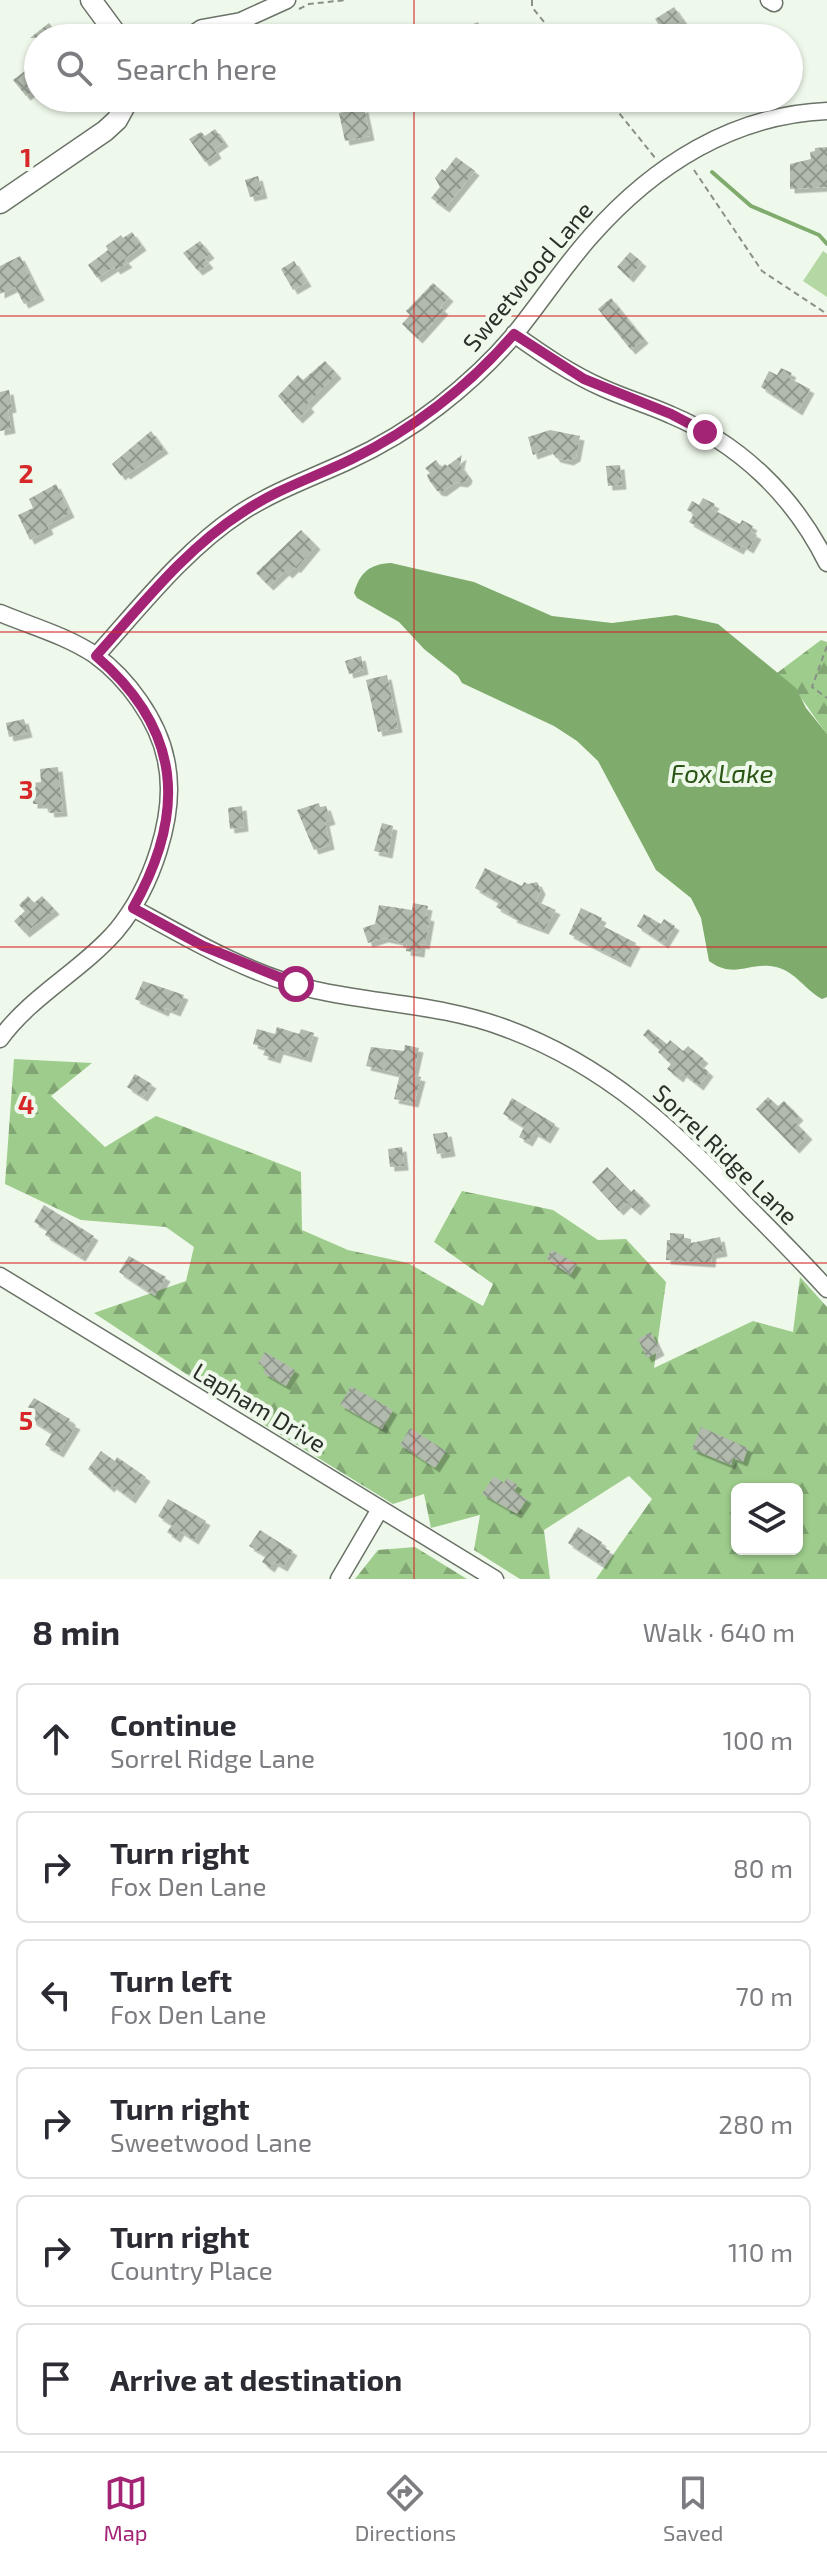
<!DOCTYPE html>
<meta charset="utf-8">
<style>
body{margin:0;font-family:"Exo 2",sans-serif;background:#f7f7f7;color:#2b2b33}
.controls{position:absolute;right:24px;bottom:24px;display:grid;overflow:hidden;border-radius:12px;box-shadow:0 2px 6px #0004}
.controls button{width:72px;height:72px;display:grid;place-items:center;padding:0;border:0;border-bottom:2px solid #e1e1e2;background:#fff;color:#2b2b33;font:40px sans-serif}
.stop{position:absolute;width:24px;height:24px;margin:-18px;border:6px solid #a32475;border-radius:50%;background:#fff}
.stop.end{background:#a32475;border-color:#fff;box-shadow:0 2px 8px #0008}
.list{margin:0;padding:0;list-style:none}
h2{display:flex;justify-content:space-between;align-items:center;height:104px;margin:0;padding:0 32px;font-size:34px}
h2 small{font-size:26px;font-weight:400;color:#7c7c81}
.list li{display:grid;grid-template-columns:52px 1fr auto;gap:24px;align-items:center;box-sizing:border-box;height:112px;margin:0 16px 16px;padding:0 16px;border:2px solid #e1e1e2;border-radius:12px}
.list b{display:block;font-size:30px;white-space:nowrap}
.list p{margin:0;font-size:26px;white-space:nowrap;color:#7c7c81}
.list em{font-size:26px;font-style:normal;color:#7c7c81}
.icon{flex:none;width:44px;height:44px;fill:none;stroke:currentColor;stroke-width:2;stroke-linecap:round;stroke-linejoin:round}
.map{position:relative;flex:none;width:827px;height:1579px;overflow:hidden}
.search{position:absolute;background:#fff;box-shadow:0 2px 6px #0004;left:24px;right:24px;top:24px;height:88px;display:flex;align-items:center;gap:20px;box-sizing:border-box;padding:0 28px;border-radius:44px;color:#7c7c81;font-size:30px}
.sheet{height:872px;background:#fff}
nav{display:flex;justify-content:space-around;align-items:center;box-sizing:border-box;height:112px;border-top:2px solid #e1e1e2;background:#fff;font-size:22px;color:#7c7c81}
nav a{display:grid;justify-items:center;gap:4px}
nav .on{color:#a32475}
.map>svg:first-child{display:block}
.forest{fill:url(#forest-firs);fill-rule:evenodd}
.park{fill:#b3d8a4}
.water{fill:#7fab6d}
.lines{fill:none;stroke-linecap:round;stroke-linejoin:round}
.stream{stroke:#7fab6d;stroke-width:4}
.building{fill:url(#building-cross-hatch);filter:url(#shadow)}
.minor-casing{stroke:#6a7367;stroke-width:19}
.major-casing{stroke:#6a7367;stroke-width:23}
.path{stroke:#899087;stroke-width:2;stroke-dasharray:6 4;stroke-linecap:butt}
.minor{stroke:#fff;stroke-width:16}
.major{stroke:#fff;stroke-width:20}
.route{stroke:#a32475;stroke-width:10}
.grid{fill:none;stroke:#d62828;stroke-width:2;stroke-opacity:0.55}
.labels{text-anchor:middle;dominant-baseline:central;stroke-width:8;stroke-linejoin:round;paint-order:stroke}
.street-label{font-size:24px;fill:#2b2f2a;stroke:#eff9eb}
.water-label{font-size:26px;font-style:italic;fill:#2a5414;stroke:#eff9eb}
.grid-label{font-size:26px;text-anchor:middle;font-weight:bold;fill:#d62828;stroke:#eff9eb;stroke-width:8;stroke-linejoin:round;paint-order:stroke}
</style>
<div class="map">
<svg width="827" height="1579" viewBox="0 0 827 1579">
<defs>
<pattern id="forest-firs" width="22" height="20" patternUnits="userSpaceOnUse" patternTransform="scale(2)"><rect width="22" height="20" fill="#9ecc8c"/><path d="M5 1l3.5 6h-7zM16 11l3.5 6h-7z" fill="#81a673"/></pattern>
<pattern id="building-cross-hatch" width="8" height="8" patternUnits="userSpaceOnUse" patternTransform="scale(2)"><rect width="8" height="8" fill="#b1baad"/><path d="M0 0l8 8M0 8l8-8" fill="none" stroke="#90988d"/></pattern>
<filter id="shadow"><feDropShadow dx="4.5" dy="4.5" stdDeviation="0" flood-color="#0004"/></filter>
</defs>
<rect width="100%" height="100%" fill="#eff9eb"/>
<path class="forest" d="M 821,640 L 827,642 L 827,734 C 809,711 799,690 777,673 Z
M 14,1059 L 92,1063 L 51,1096 L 105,1147 L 156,1116 L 301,1172 L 302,1230 L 348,1250 L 408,1263 L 483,1306 L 493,1284 L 434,1242 L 462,1191 L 553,1210 L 598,1240 L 626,1239 L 666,1282 L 654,1368 L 753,1321 L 793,1332 L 800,1277 L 827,1307 L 827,1579 L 596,1579 L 652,1499 L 629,1476 L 544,1530 L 550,1579 L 520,1579 L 474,1550 L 480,1515 L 431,1528 L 424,1494 L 393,1504 L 253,1418 L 94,1313 L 186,1281 L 194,1247 L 166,1227 L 81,1220 L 5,1184 ZM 737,1489 L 797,1489 L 797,1549 L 737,1549 Z
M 415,1547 L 467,1579 L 355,1579 L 378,1550 Z"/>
<path class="park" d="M 823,251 L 827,254 L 827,297 L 803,281 Z"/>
<path class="water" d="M 391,563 L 474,582 L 552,616 L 612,623 L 676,615 L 718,624 L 796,688 L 806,708 L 827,734 L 827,997 L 822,999 C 805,990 795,971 776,967 C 749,961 735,980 709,961 L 701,918 L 691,898 L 656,870 L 598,761 L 577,741 L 554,726 L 462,683 L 458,676 L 424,649 L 399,622 L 357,598 L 354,593 C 360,572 370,564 391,563 Z"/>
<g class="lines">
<path class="stream" d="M 712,172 L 751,206 L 819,235 L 827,244"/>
</g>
<path class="building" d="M 674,7 L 683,20 L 664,33 L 655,19 Z
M 478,22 L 482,31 L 500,24 L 506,38 L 439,38 Z
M 49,23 L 61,38 L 30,38 Z
M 38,61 L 38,87 L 26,96 L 13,80 Z
M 364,108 L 370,136 L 345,141 L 339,113 Z
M 215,129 L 224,142 L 214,149 L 217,154 L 205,162 L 189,139 L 201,132 L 205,136 Z
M 827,147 L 827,187 L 790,189 L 790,164 L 811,159 L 810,152 L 815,151 L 815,148 Z
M 456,157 L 475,171 L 445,208 L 431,198 L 440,187 L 435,178 L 442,169 L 445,171 Z
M 258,176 L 263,194 L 250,197 L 245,180 Z
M 132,232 L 142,246 L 124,259 L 128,263 L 116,270 L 114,267 L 97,278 L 88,265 L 108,250 L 106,246 L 121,235 L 123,238 Z
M 200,241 L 210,254 L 204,258 L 209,264 L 198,271 L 183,253 Z
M 630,252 L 642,262 L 629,278 L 617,267 Z
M 20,256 L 40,296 L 24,304 L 15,287 L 0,294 L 0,266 Z
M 294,261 L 307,282 L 293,290 L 281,269 Z
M 433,283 L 449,297 L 440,307 L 444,310 L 418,339 L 402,324 L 410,315 L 406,311 Z
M 611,298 L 644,339 L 631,350 L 598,309 Z
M 325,361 L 337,374 L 307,404 L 310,408 L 298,419 L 278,396 L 298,375 L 303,380 Z
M 781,368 L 792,373 L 789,378 L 810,389 L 798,411 L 761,387 L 769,371 L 777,375 Z
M 9,390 L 12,408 L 8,409 L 11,429 L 0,431 L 0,392 Z
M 550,430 L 580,436 L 576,457 L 569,461 L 556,458 L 550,449 L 533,455 L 528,437 Z
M 151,431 L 164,449 L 126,475 L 124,473 L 121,476 L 112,464 Z
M 462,455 L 460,465 L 468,476 L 467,480 L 463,483 L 456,482 L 442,492 L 437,491 L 429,480 L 427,475 L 430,473 L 425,468 L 436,460 L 441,467 L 445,464 L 447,466 Z
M 620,465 L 622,485 L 608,486 L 606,466 Z
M 56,484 L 70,513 L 47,525 L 49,530 L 30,540 L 18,515 L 33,508 L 29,499 Z
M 703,498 L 715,504 L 712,509 L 740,524 L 742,520 L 753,526 L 750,531 L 757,535 L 749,549 L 742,545 L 739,550 L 689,522 L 694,514 L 687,510 L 692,501 L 699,505 Z
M 301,530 L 316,545 L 296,569 L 295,567 L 288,574 L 285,571 L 269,586 L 256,573 Z
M 361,656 L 364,670 L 349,674 L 345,661 Z
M 387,675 L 398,728 L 378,732 L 366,680 Z
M 24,719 L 28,733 L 9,737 L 6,723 Z
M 58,767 L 63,812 L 50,813 L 49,808 L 44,808 L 43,804 L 33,804 L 32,783 L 41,782 L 40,769 Z
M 319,803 L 320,807 L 326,806 L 331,820 L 325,822 L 330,845 L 314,850 L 297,810 Z
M 242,806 L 244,827 L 230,829 L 228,808 Z
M 382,823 L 393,826 L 388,854 L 374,851 Z
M 485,868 L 522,886 L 524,882 L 528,884 L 537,882 L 541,890 L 536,901 L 556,910 L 544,930 L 512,918 L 513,916 L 496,907 L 499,902 L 475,888 Z
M 28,896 L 34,903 L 42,896 L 55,910 L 25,933 L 14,921 L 25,911 L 19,905 Z
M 413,903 L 428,906 L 426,916 L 430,917 L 425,945 L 421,944 L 420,953 L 406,951 L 407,944 L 399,943 L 399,941 L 384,938 L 368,943 L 363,928 L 375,924 L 379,905 L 412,910 Z
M 581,908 L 602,918 L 599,924 L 636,943 L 626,963 L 569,934 Z
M 644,914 L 661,924 L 664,919 L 675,926 L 664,944 L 637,926 Z
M 143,981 L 184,995 L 176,1012 L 166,1008 L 164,1012 L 135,999 Z
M 277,1027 L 299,1034 L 301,1029 L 314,1033 L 307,1058 L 279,1050 L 276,1059 L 263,1055 L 266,1048 L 253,1044 L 257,1029 L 275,1034 Z
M 648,1029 L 667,1044 L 670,1040 L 683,1051 L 688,1046 L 704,1059 L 699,1064 L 709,1072 L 699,1086 L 682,1073 L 679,1078 L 667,1069 L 671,1064 L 658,1052 L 660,1050 L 643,1035 Z
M 405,1045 L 419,1048 L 413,1075 L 421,1077 L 414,1103 L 394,1099 L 400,1074 L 366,1066 L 371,1047 L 404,1051 Z
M 135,1074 L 152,1084 L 143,1097 L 127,1087 Z
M 768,1097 L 778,1106 L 784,1101 L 799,1116 L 794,1121 L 808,1135 L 795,1149 L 756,1109 Z
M 512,1098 L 555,1124 L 546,1139 L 534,1132 L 528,1142 L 519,1137 L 524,1127 L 503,1114 Z
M 447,1132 L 451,1152 L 437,1154 L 433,1134 Z
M 402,1147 L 404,1166 L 390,1167 L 388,1149 Z
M 607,1167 L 631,1192 L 634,1189 L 646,1201 L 636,1211 L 627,1203 L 619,1211 L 592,1182 Z
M 44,1205 L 94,1236 L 81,1257 L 45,1235 L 48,1230 L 34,1222 Z
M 670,1233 L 684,1234 L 684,1238 L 691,1239 L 691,1243 L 720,1237 L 723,1252 L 712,1254 L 711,1263 L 666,1260 L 667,1240 L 670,1240 Z
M 552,1250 L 577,1264 L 570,1275 L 546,1258 Z
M 129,1256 L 166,1277 L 155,1296 L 119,1272 Z
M 651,1332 L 660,1351 L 647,1358 L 638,1339 Z
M 265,1352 L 295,1370 L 286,1386 L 263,1373 L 266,1368 L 258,1363 Z
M 351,1386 L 393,1410 L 382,1429 L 340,1405 Z
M 34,1398 L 70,1419 L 68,1421 L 76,1425 L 59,1453 L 45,1445 L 52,1433 L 23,1415 Z
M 701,1427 L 748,1448 L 743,1462 L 733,1458 L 731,1465 L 692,1449 Z
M 410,1428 L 446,1451 L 435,1468 L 400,1445 Z
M 101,1451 L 115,1461 L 117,1457 L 146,1477 L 131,1499 L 112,1485 L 110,1488 L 88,1469 Z
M 494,1476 L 504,1483 L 507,1478 L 518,1485 L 514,1491 L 527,1499 L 517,1514 L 482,1494 Z
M 168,1499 L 206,1521 L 194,1540 L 180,1531 L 176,1538 L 167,1532 L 172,1525 L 158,1516 Z
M 578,1527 L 602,1542 L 600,1545 L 610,1551 L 602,1565 L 568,1543 Z
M 260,1530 L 293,1551 L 283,1567 L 274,1562 L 270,1568 L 262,1562 L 266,1556 L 249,1546 Z"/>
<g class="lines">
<g class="minor-casing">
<path id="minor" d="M 769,0 L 774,3
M 187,38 L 202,28 L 241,21 L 287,0
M 514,334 C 542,354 571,374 603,388 C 625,398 649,405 671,415 C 740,444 794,496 827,563
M 0,613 C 31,626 67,636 95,655 C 127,678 158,720 166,760 C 178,815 151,889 116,931 C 81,971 31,996 0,1039
M 96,656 C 141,606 185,549 242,512 C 275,491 311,478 346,462 C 379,447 411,428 439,406 C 466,385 492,361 514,335 C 541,302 564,266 592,235 C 654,165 733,115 827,111
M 133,908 C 191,940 250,975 315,990 C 378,1004 444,1005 505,1028 C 606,1065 674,1130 747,1206 C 774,1233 801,1260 827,1289
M 0,1276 L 495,1579
M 339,1579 L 380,1509"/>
</g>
<g class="major-casing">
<path id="major" d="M 91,0 L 119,38
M 0,203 L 105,131 L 117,120 L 129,98"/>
</g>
<path class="path" d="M 532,0 L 532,7 L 557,38
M 299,9 L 309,4 L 346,0
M 245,34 L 246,37 L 265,27
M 607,98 L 656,159
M 694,170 L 762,271 L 827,314
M 827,646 L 812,687 L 827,698"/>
<use href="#minor" class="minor"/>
<use href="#major" class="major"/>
</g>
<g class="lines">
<path class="route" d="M 296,984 L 203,946 L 133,908 C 187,812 182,730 96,656 C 141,606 185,549 243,512 C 277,489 315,477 352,459 C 415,428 468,387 514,334 L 584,379 L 671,414 L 705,432"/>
</g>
<path class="grid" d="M 414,0 L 414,38M 414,98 L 414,1579M 0,316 L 827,316M 0,632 L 827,632M 0,947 L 827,947M 0,1263 L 827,1263"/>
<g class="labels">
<g class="street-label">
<text transform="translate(527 276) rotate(-50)">Sweetwood Lane</text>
<text transform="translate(726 1154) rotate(44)">Sorrel Ridge Lane</text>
<text transform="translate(260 1407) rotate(31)">Lapham Drive</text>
</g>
<g class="water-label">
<text x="722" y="772">Fox Lake</text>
</g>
</g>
<g class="grid-label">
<text x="26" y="167">1</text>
<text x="26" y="483">2</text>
<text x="26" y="799">3</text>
<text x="26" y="1114">4</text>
<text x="26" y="1430">5</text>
</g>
</svg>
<div class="controls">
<button><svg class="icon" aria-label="layers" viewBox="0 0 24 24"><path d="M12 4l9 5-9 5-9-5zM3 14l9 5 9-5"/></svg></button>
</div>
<div class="stop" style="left:296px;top:984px"></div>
<div class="stop end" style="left:705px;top:432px"></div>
<div class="search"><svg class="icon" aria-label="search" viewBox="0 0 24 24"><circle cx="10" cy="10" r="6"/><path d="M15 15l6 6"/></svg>Search here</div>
</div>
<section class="sheet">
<h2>8 min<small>Walk · 640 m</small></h2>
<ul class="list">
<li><svg class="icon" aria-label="ahead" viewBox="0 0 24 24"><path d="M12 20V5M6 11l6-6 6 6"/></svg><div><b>Continue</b><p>Sorrel Ridge Lane</p></div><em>100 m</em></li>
<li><svg class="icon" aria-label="right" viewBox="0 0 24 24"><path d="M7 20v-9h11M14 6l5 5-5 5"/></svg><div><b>Turn right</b><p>Fox Den Lane</p></div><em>80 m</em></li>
<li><svg class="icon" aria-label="left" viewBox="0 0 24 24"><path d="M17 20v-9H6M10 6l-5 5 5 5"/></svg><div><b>Turn left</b><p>Fox Den Lane</p></div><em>70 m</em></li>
<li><svg class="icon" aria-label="right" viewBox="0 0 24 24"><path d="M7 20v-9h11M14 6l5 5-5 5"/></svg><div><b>Turn right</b><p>Sweetwood Lane</p></div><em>280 m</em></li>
<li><svg class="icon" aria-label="right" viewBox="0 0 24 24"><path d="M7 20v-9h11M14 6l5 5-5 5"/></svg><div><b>Turn right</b><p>Country Place</p></div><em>110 m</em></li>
<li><svg class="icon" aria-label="arrive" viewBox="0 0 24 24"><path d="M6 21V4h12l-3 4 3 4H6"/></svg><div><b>Arrive at destination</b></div></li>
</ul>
</section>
<nav>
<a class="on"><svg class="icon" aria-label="map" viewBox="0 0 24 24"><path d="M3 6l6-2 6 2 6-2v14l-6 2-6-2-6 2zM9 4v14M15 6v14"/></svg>Map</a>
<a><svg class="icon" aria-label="directions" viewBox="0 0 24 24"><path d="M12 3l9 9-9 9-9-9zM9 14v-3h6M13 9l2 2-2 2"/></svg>Directions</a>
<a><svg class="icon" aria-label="saved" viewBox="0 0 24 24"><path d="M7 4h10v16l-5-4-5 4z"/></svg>Saved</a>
</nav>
